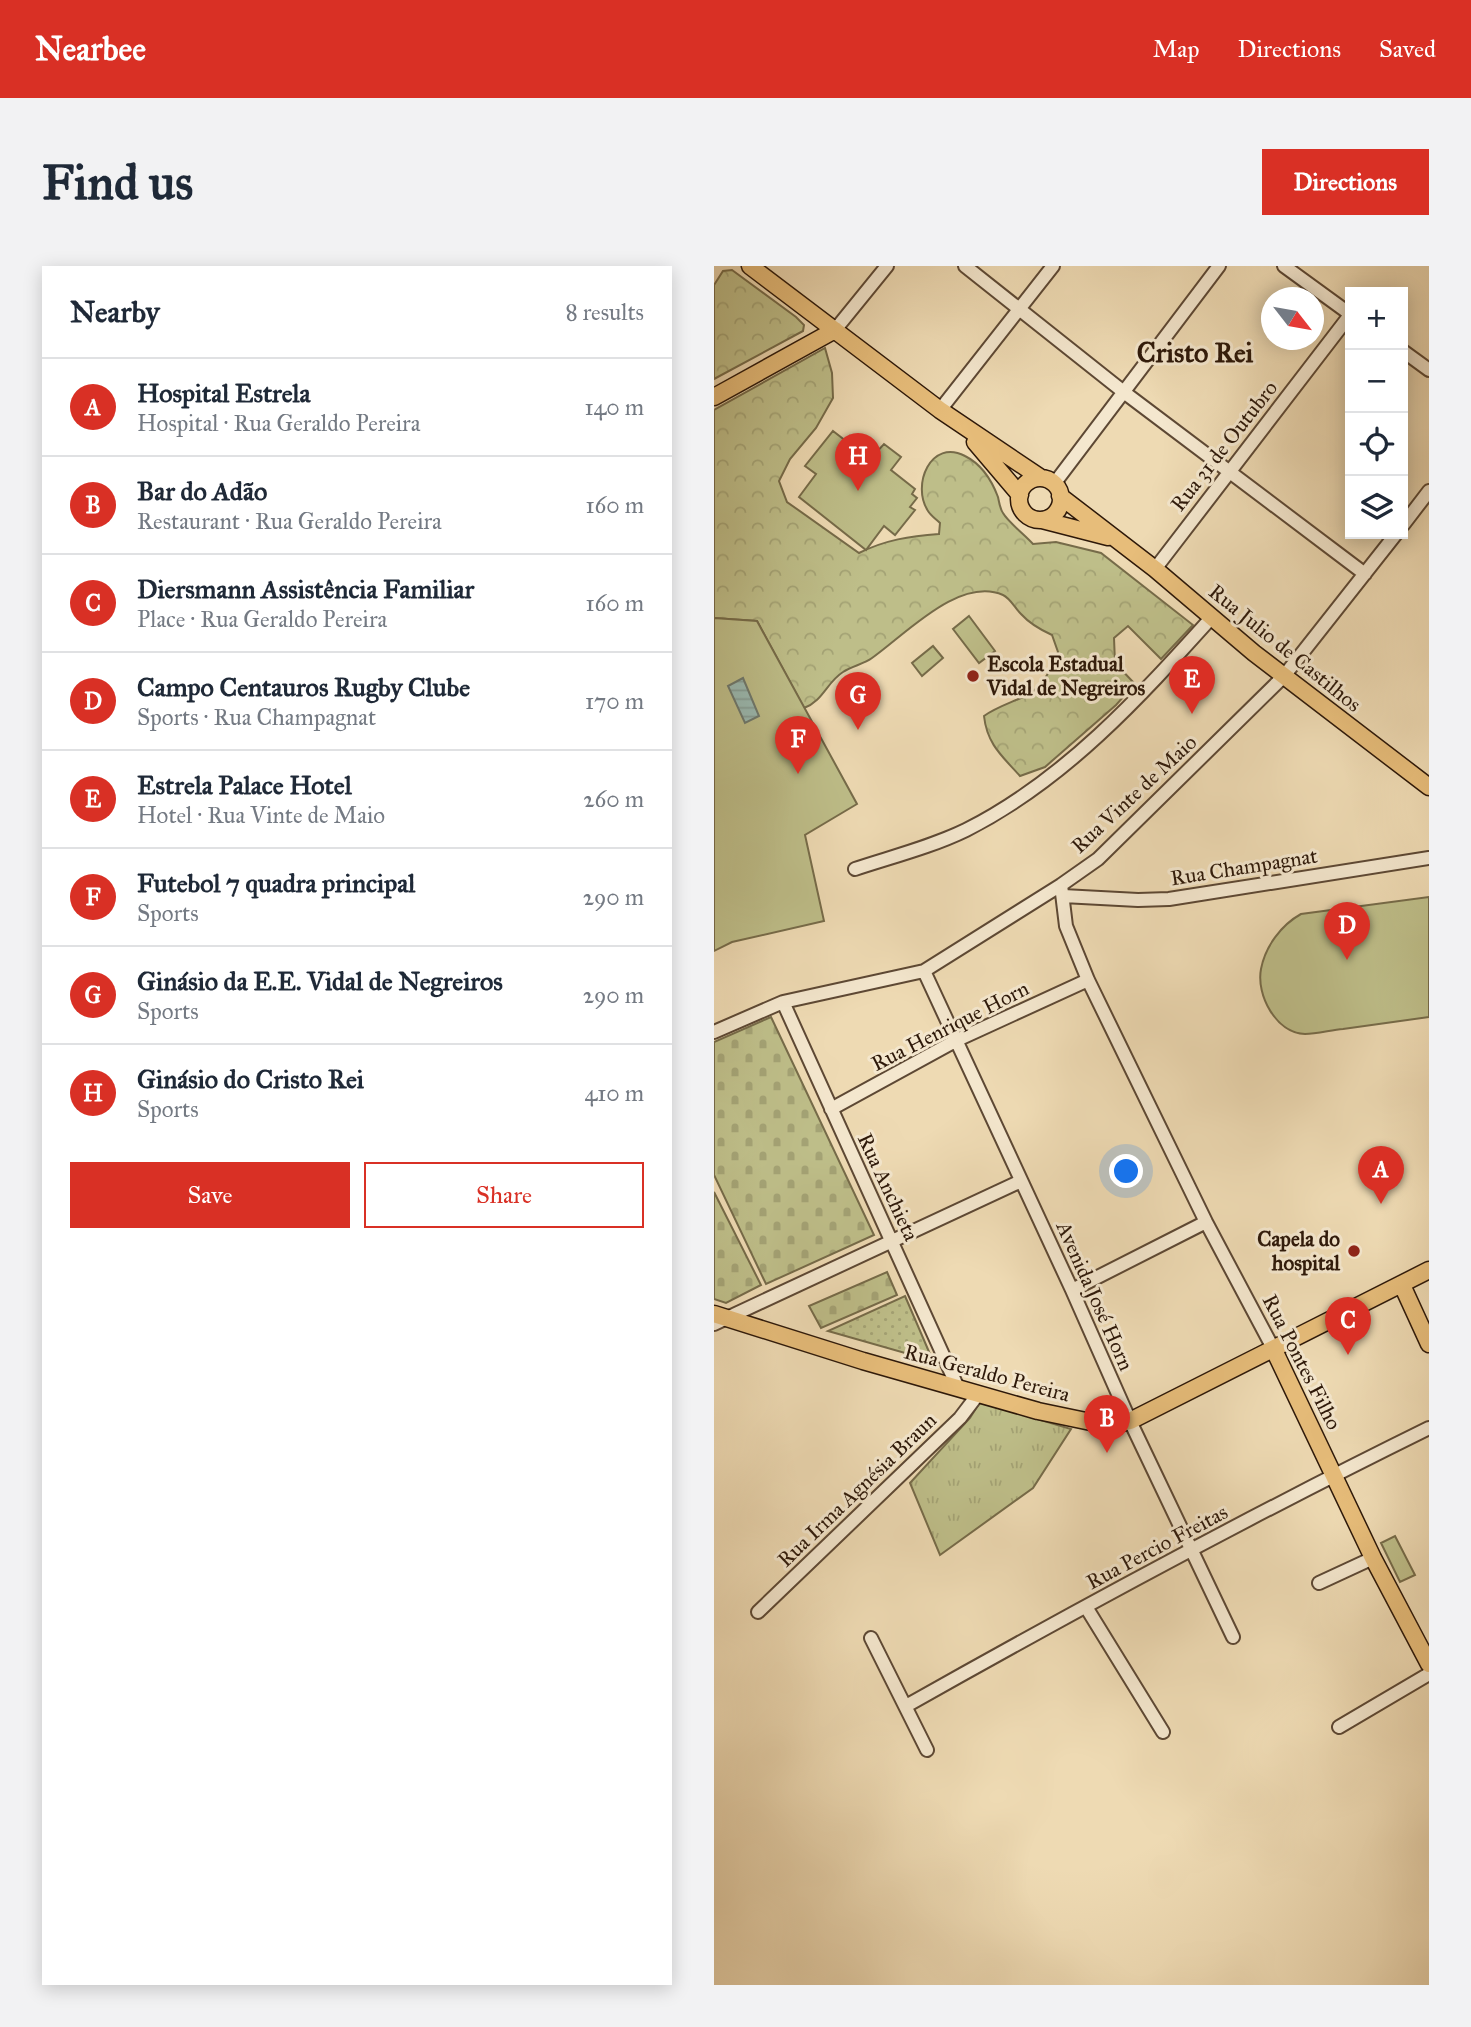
<!DOCTYPE html>
<meta charset="utf-8">
<style>
body{margin:0;font-family:"IM FELL Great Primer",serif;background:#f2f2f3;color:#1f2937}
.controls{position:absolute;right:21px;top:21px;display:grid;overflow:hidden;border-radius:0px;box-shadow:0 4px 18px #0003}
.controls button{width:63px;height:63px;display:grid;place-items:center;padding:0;border:0;border-bottom:2px solid #e0e1e3;background:#fff;color:#1f2937;font:35px sans-serif}
.compass{position:absolute;left:547px;top:21px;width:63px;height:63px;border-radius:50%;background:#fff;box-shadow:0 4px 18px #0003;rotate:121deg}
.you{position:absolute;left:413px;top:906px;width:24px;height:24px;margin:-18px;border:5px solid #fff;border-radius:50%;background:#1a73e8;box-shadow:0 0 0 10px #1a73e833}
.badge{display:grid;place-items:center;width:46px;height:46px;border-radius:50%;background:#d93025;color:#fff;font-size:23px;font-weight:700}
.pin{position:absolute;translate:-50% -58px;filter:drop-shadow(0 2px 4px #0008)}
.pin::after{content:'';position:absolute;top:37px;width:24px;height:21px;background:inherit;clip-path:polygon(0 0,100% 0,50% 100%)}
.list{margin:0;padding:0;list-style:none}
h2{display:flex;justify-content:space-between;align-items:center;height:91px;margin:0;padding:0 28px;font-size:30px}
h2 small{font-size:23px;font-weight:400;color:#747a83}
.list li{display:grid;grid-template-columns:46px 1fr auto;gap:21px;align-items:center;box-sizing:border-box;height:98px;padding:0 28px;border-top:2px solid #e0e1e3}
.list b{display:block;font-size:26px;white-space:nowrap}
.list p{margin:0;font-size:23px;white-space:nowrap;color:#747a83}
.list em{font-size:23px;font-style:normal;color:#747a83}
.actions{display:flex;gap:14px;padding:21px 28px}
.actions a{flex:1;padding:16px 0;border:2px solid #d93025;border-radius:0px;text-align:center;font-size:24px;color:#d93025}
.actions .main{background:#d93025;color:#fff}
.icon{flex:none;width:38px;height:38px;fill:none;stroke:currentColor;stroke-width:2;stroke-linecap:round;stroke-linejoin:round}
.map{position:relative;flex:none;width:715px;height:1719px;overflow:hidden;border-radius:0px}
header{display:flex;align-items:center;gap:42px;box-sizing:border-box;height:98px;padding:0 35px;background:#d93025;color:#fff}
header strong{font-size:33px}
nav{display:flex;gap:38px;margin-inline-start:auto;font-size:24px}
.intro{display:flex;align-items:center;justify-content:space-between;box-sizing:border-box;height:168px;padding:0 42px}
h1{margin:0;font-size:49px}
.button{padding:18px 32px;border-radius:0px;background:#d93025;color:#fff;font-size:24px;font-weight:700}
main{display:flex;gap:42px;padding:0 42px}
aside{flex:1;background:#fff;border-radius:0px;box-shadow:0 4px 18px #0003}
.map>svg:first-child{display:block}
.grass{fill:url(#grass-tufts);stroke:#766b49;stroke-width:2}
.forest{fill:url(#forest-crowns);stroke:#766b49;stroke-width:2}
.cemetery{fill:url(#cemetery-stones);stroke:#766b49;stroke-width:2}
.park{fill:url(#park-dots);stroke:#766b49;stroke-width:2}
.pitch{fill:#bebe89;stroke:#766b49;stroke-width:2}
.water{fill:url(#water-rules);stroke:#6e796e;stroke-width:2}
.lines{fill:none;stroke-linecap:round;stroke-linejoin:round}
.minor-casing{stroke:#5d4834;stroke-width:16}
.major-casing{stroke:#2d1809;stroke-width:19}
.minor{stroke:#f4e7ce;stroke-width:12}
.major{stroke:#e7bd7a;stroke-width:16}
.poi-dot{fill:#8f2418;stroke:#f4e7ce;stroke-width:2.5}
.labels{text-anchor:middle;dominant-baseline:central;stroke-width:6;stroke-linejoin:round;paint-order:stroke}
.street-label{font-size:21px;fill:#2d1809;stroke:#f4e7ce}
.poi-label{font-size:21px;font-weight:bold;fill:#2d1809;stroke:#f4e7ce;text-anchor:start}
.district-label{font-size:28px;font-weight:bold;fill:#2d1809;stroke:#f4e7ce}
</style>
<header>
<strong>Nearbee</strong>
<nav><a>Map</a><a>Directions</a><a>Saved</a></nav>
</header>
<div class="intro"><h1>Find us</h1><a class="button">Directions</a></div>
<main>
<aside>
<h2>Nearby<small>8 results</small></h2>
<ul class="list">
<li><span class="badge">A</span><div><b>Hospital Estrela</b><p>Hospital · Rua Geraldo Pereira</p></div><em>140 m</em></li>
<li><span class="badge">B</span><div><b>Bar do Adão</b><p>Restaurant · Rua Geraldo Pereira</p></div><em>160 m</em></li>
<li><span class="badge">C</span><div><b>Diersmann Assistência Familiar</b><p>Place · Rua Geraldo Pereira</p></div><em>160 m</em></li>
<li><span class="badge">D</span><div><b>Campo Centauros Rugby Clube</b><p>Sports · Rua Champagnat</p></div><em>170 m</em></li>
<li><span class="badge">E</span><div><b>Estrela Palace Hotel</b><p>Hotel · Rua Vinte de Maio</p></div><em>260 m</em></li>
<li><span class="badge">F</span><div><b>Futebol 7 quadra principal</b><p>Sports</p></div><em>290 m</em></li>
<li><span class="badge">G</span><div><b>Ginásio da E.E. Vidal de Negreiros</b><p>Sports</p></div><em>290 m</em></li>
<li><span class="badge">H</span><div><b>Ginásio do Cristo Rei</b><p>Sports</p></div><em>410 m</em></li>
</ul>
<div class="actions"><a class="main">Save</a><a>Share</a></div>
</aside>
<div class="map">
<svg width="715" height="1719" viewBox="0 0 715 1719">
<defs>
<pattern id="grass-tufts" width="24" height="20" patternUnits="userSpaceOnUse" patternTransform="scale(1.75)"><rect width="24" height="20" fill="#bebe89"/><path d="M3 7l-1-3M5 7V3M7 7l1-3M15 17l-1-3M17 17v-4M19 17l1-3" fill="none" stroke="#a4a375"/></pattern>
<pattern id="forest-crowns" width="20" height="18" patternUnits="userSpaceOnUse" patternTransform="scale(1.75)"><rect width="20" height="18" fill="#bebe89"/><path d="M2 6a3 3 0 1 1 6 0M12 15a3 3 0 1 1 6 0" fill="none" stroke="#a4a375"/></pattern>
<pattern id="cemetery-stones" width="16" height="16" patternUnits="userSpaceOnUse" patternTransform="scale(1.75)"><rect width="16" height="16" fill="#bebe89"/><path d="M2 7V4a2 2 0 0 1 4 0v3zM10 15v-3a2 2 0 0 1 4 0v3z" fill="#a4a375"/></pattern>
<pattern id="park-dots" width="8" height="8" patternUnits="userSpaceOnUse" patternTransform="scale(1.75)"><rect width="8" height="8" fill="#bebe89"/><path d="M2 2h.1M6 6h.1" fill="none" stroke="#a4a375" stroke-width="1.8" stroke-linecap="round"/></pattern>
<pattern id="water-rules" width="6" height="5" patternUnits="userSpaceOnUse" patternTransform="scale(1.75)"><rect width="6" height="5" fill="#9abab2"/><path d="M0 2.5h6" fill="none" stroke="#859f98"/></pattern>
</defs>
<rect width="100%" height="100%" fill="#eedab3"/>
<filter id="stains"><feTurbulence type="fractalNoise" baseFrequency=".00286" numOctaves="4"/><feColorMatrix values="0 0 0 0 .2 0 0 0 0 .09 0 0 0 0 .02 0 0 0 .5 -.17"/></filter>
<radialGradient id="worn" r=".72"><stop offset=".6" stop-color="#630" stop-opacity="0"/><stop offset="1" stop-color="#630" stop-opacity=".3"/></radialGradient>
<path class="grass" d="M 266,1136 L 357,1163 L 319,1222 L 226,1289 L 196,1217 L 256,1152 Z"/>
<path class="forest" d="M 18,4 L 82,51 L 90,59 L 89,65 L 0,113 L 0,19 L 9,5 Z
M 111,82 L 118,107 L 119,132 L 102,162 L 76,193 L 65,215 L 73,236 L 145,287 C 171,274 196,270 225,268 L 226,257 C 222,253 217,250 214,245 C 197,219 217,172 251,190 C 267,198 278,215 284,231 C 285,236 286,243 289,247 C 294,256 311,269 319,278 L 342,276 L 387,287 L 479,359 L 447,393 L 414,360 L 400,372 L 401,397 L 421,418 L 402,439 L 331,501 L 306,510 C 288,490 273,478 270,450 C 284,440 300,436 315,428 C 330,419 338,401 344,386 L 338,369 C 327,364 316,358 307,348 C 301,342 296,332 289,329 C 245,310 191,369 158,392 C 150,398 138,400 129,406 C 113,416 109,435 90,442 L 43,355 L 0,352 L 0,144 Z"/>
<path class="cemetery" d="M 57,751 L 160,969 L 52,1018 L 0,909 L 0,776 Z
M 0,926 L 47,1019 L 12,1037 L 0,1033 Z
M 173,1006 L 183,1029 L 107,1062 L 95,1040 Z"/>
<path class="park" d="M 191,1030 L 219,1095 L 114,1065 Z"/>
<path class="pitch" d="M 119,165 L 132,175 L 136,170 L 160,189 L 170,178 L 187,191 L 177,204 L 201,223 L 198,228 L 203,232 L 196,241 L 201,244 L 181,269 L 170,260 L 152,284 L 85,231 L 102,208 L 91,200 Z
M 255,350 L 281,385 L 265,397 L 239,363 Z
M 0,352 L 43,355 L 143,538 L 91,569 L 110,655 L 18,676 L 0,685 Z
M 219,380 L 229,392 L 208,410 L 198,397 Z
M 715,631 L 715,751 C 686,755 658,759 629,763 C 617,764 603,768 591,768 C 562,767 542,729 547,703 C 551,681 567,659 587,648 Z
M 681,1270 L 701,1309 L 686,1316 L 667,1277 Z"/>
<path class="water" d="M 29,412 L 45,450 L 31,457 L 14,420 Z"/>
<g class="lines">
<g class="minor-casing">
<path id="minor" d="M 251,0 L 411,127 L 651,308
M 570,0 L 636,48
M 121,64 L 173,0
M 689,85 L 715,104
M 226,144 L 339,0
M 340,218 L 505,0
M 689,259 L 715,225
M 441,303 L 636,49
M 141,603 C 177,591 217,581 252,564 C 351,514 425,432 498,351
M 347,619 L 352,660 L 374,714 L 492,956 L 560,1084
M 349,630 L 424,634 L 455,633 L 715,592
M 210,705 L 358,1024 L 416,1155 L 519,1371
M 69,736 L 244,1122
M 0,766 L 69,736 L 210,705 L 347,619 L 384,593 L 570,410 L 682,268
M 117,843 L 243,774 L 374,714
M 358,1024 L 492,956
M 0,1058 L 307,915
M 605,1317 L 659,1292
M 372,1341 L 449,1466
M 44,1346 L 246,1152 L 265,1127
M 157,1372 L 213,1484
M 192,1440 C 364,1343 538,1249 715,1162
M 625,1461 L 715,1408"/>
</g>
<g class="major-casing">
<path id="major" d="M 36,0 L 226,144 L 327,212
M 0,131 L 121,64
M 261,176 L 306,229
M305 233a21 21 0 1 1 42 0a21 21 0 1 1-42 0Z
M 346,230 L 441,303 L 540,387 L 715,521
M 328,254 L 394,271
M 688,1019 L 715,1078
M 0,1048 L 149,1095 L 324,1145 L 396,1160 L 416,1155 L 715,1004
M 560,1084 L 659,1292 L 715,1398"/>
</g>
<use href="#minor" class="minor"/>
<use href="#major" class="major"/>
</g>
<g class="poi-dot">
<circle cx="259" cy="410" r="7"/>
<circle cx="640" cy="985" r="7"/>
</g>
<g class="labels">
<g class="street-label">
<text transform="translate(510 180) rotate(-52)">Rua 31 de Outubro</text>
<text transform="translate(571 382) rotate(39)">Rua Julio de Castilhos</text>
<text transform="translate(420 528) rotate(-43)">Rua Vinte de Maio</text>
<text transform="translate(530 601) rotate(-9)">Rua Champagnat</text>
<text transform="translate(236 760) rotate(-27)">Rua Henrique Horn</text>
<text transform="translate(174 921) rotate(65)">Rua Anchieta</text>
<text transform="translate(381 1030) rotate(66)">Avenida José Horn</text>
<text transform="translate(588 1096) rotate(63)">Rua Pontes Filho</text>
<text transform="translate(273 1107) rotate(15)">Rua Geraldo Pereira</text>
<text transform="translate(143 1224) rotate(-44)">Rua Irma Agnésia Braun</text>
<text transform="translate(443 1281) rotate(-28)">Rua Percio Freitas</text>
</g>
<g class="poi-label">
<text x="273" y="398">Escola Estadual<tspan x="273" dy="24">Vidal de Negreiros</tspan></text>
<text x="626" y="973" text-anchor="end">Capela do<tspan x="626" dy="24">hospital</tspan></text>
</g>
<g class="district-label">
<text x="481" y="86">Cristo Rei</text>
</g>
</g>
<rect width="100%" height="100%" filter="url(#stains)"/>
<rect width="100%" height="100%" fill="url(#worn)"/>
</svg>
<div class="controls">
<button>+</button>
<button>−</button>
<button><svg class="icon" aria-label="locate" viewBox="0 0 24 24"><circle cx="12" cy="12" r="6"/><path d="M12 2v4M12 18v4M2 12h4M18 12h4"/></svg></button>
<button><svg class="icon" aria-label="layers" viewBox="0 0 24 24"><path d="M12 4l9 5-9 5-9-5zM3 14l9 5 9-5"/></svg></button>
</div>
<svg class="compass" viewBox="-18 -18 36 36"><path d="M0-13l5 13h-10z" fill="#e53935"/><path d="M0 13l5-13h-10z" fill="#747a83"/></svg>
<div class="you"></div>
<div class="pin badge" style="left:667px;top:938px">A</div>
<div class="pin badge" style="left:393px;top:1187px">B</div>
<div class="pin badge" style="left:634px;top:1089px">C</div>
<div class="pin badge" style="left:633px;top:694px">D</div>
<div class="pin badge" style="left:478px;top:448px">E</div>
<div class="pin badge" style="left:84px;top:508px">F</div>
<div class="pin badge" style="left:144px;top:464px">G</div>
<div class="pin badge" style="left:144px;top:225px">H</div>
</div>
</main>
